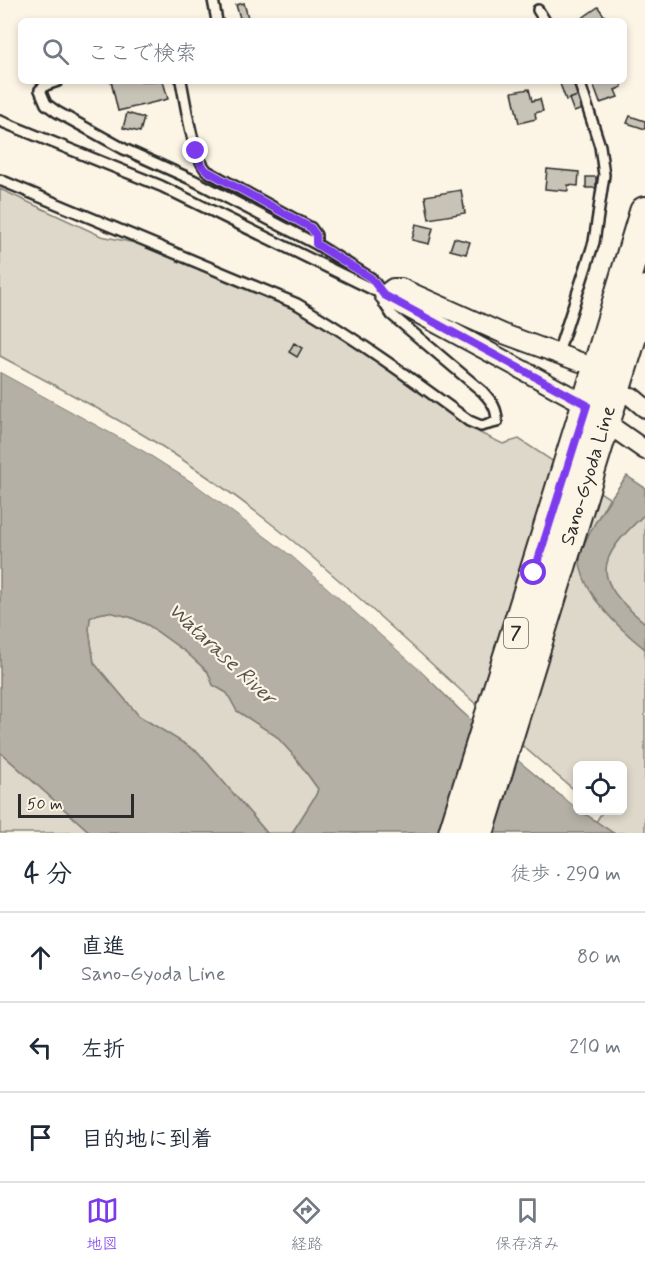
<!DOCTYPE html>
<html lang="ja">
<meta charset="utf-8">
<style>
body{margin:0;font-family:Mynerve,"Klee One",sans-serif;background:#f2f2f3;color:#1f2937}
.controls{position:absolute;right:18px;bottom:18px;display:grid;overflow:hidden;border-radius:9px;box-shadow:0 3px 9px #0003}
.controls button{width:54px;height:54px;display:grid;place-items:center;padding:0;border:0;border-bottom:2px solid #e0e1e3;background:#fff;color:#1f2937;font:30px sans-serif}
.scale{position:absolute;left:18px;bottom:15px;width:116px;box-sizing:border-box;padding-left:6px;border:3px solid #2b2b2b;border-top:0;font-size:16px;line-height:21px;white-space:nowrap;color:#2b2b2b;-webkit-text-stroke:4px #fcf5e5;paint-order:stroke}
.stop{position:absolute;width:18px;height:18px;margin:-14px;border:4px solid #7c3aed;border-radius:50%;background:#fff}
.stop.end{background:#7c3aed;border-color:#fff;box-shadow:0 2px 6px #0008}
.list{margin:0;padding:0;list-style:none}
h2{display:flex;justify-content:space-between;align-items:center;height:78px;margin:0;padding:0 24px;font-size:26px}
h2 small{font-size:20px;font-weight:400;color:#747a83}
.list li{display:grid;grid-template-columns:39px 1fr auto;gap:18px;align-items:center;box-sizing:border-box;height:90px;padding:0 24px;border-top:2px solid #e0e1e3}
.list b{display:block;font-size:22px;white-space:nowrap}
.list p{margin:0;font-size:20px;white-space:nowrap;color:#747a83}
.list em{font-size:20px;font-style:normal;color:#747a83}
.icon{flex:none;width:33px;height:33px;fill:none;stroke:currentColor;stroke-width:2;stroke-linecap:round;stroke-linejoin:round}
.map{position:relative;flex:none;width:645px;height:833px;overflow:hidden}
.search{position:absolute;background:#fff;box-shadow:0 3px 9px #0003;left:18px;right:18px;top:18px;height:66px;display:flex;align-items:center;gap:15px;box-sizing:border-box;padding:0 21px;border-radius:9px;color:#747a83;font-size:22px}
.sheet{height:348px;background:#fff}
nav{display:flex;justify-content:space-around;align-items:center;box-sizing:border-box;height:84px;border-top:2px solid #e0e1e3;background:#fff;font-size:16px;color:#747a83}
nav a{display:grid;justify-items:center;gap:3px}
nav .on{color:#7c3aed}
.map>svg:first-child{display:block}
.green{fill:#ded8ca;stroke:#84827a;stroke-width:1.5}
.water{fill:#b4b0a5;stroke:#7d7b74;stroke-width:1.5}
.pier{fill:#fcf5e5}
.building{fill:#c8c3b7;stroke:#2b2b2b;stroke-width:1.5}
.lines{fill:none;stroke-linecap:round;stroke-linejoin:round}
.lane-casing{stroke:#2b2b2b;stroke-width:14}
.street-casing{stroke:#2b2b2b;stroke-width:22}
.primary-casing{stroke:#2b2b2b;stroke-width:34}
.lane{stroke:#fcf5e5;stroke-width:9}
.street{stroke:#fcf5e5;stroke-width:18}
.primary{stroke:#fcf5e5;stroke-width:30}
.route{stroke:#7c3aed;stroke-width:8}
.labels{text-anchor:middle;dominant-baseline:central;stroke-width:4.5;stroke-linejoin:round;paint-order:stroke}
.shield{fill:#fcf5e5;stroke:#6a6863;stroke-width:1.5}
.shield-label{font-size:18px;font-weight:bold;fill:#2b2b2b}
.street-label{font-size:20px;fill:#2b2b2b;stroke:#fcf5e5}
.water-label{font-size:21px;font-style:italic;fill:#545350;stroke:#fcf5e5}
</style>
<div class="map">
<svg width="645" height="833" viewBox="0 0 645 833">
<rect width="100%" height="100%" fill="#fcf5e5"/>
<filter id="ink" filterUnits="userSpaceOnUse"><feTurbulence type="fractalNoise" baseFrequency=".0167" numOctaves="2"/><feDisplacementMap in="SourceGraphic" scale="12" xChannelSelector="R" yChannelSelector="G"/><feConvolveMatrix kernelMatrix="1 2 1 2 8 2 1 2 1" color-interpolation-filters="sRGB"/></filter>
<g filter="url(#ink)">
<path class="green" d="M 0,189 L 101,236 L 140,244 L 297,304 L 445,404 L 480,433 L 503,444 L 519,439 L 609,498 L 596,522 L 580,559 L 595,599 L 613,620 L 645,649 L 645,833 L 613,833 L 596,822 L 602,812 L 601,811 L 622,810 L 622,766 L 578,766 L 577,792 C 477,711 388,618 288,537 C 246,503 201,471 155,442 C 105,411 52,384 0,356 Z
M 645,514 L 645,623 C 591,579 595,560 645,514 Z
M 109,612 L 130,617 L 148,625 L 187,653 L 208,672 L 213,685 L 227,693 L 237,711 L 276,736 L 295,757 L 318,789 L 316,795 L 292,833 L 267,833 L 198,752 L 139,716 L 94,663 L 89,629 L 90,617 L 98,614 Z
M 0,752 L 91,833 L 0,833 Z"/>
<path class="water" d="M 0,372 L 144,451 L 194,483 L 292,556 L 419,669 L 460,710 L 546,784 L 577,808 L 578,810 L 581,811 L 613,833 L 292,833 L 316,795 L 318,789 L 295,757 L 276,736 L 237,711 L 227,693 L 213,685 L 208,672 L 187,653 L 148,625 L 130,617 L 109,612 L 98,614 L 90,618 L 89,629 L 94,663 L 139,716 L 198,752 L 267,833 L 91,833 L 0,752 Z
M 627,476 L 645,488 L 645,514 C 595,560 591,579 645,623 L 645,649 C 621,630 581,593 580,560 C 580,541 615,491 627,476 Z"/>
<path class="pier" d="M 0,369 L 146,449 L 195,481 L 294,554 L 421,666 L 462,707 L 548,781 L 578,804 L 577,808 L 517,759 L 494,833 L 438,833 L 473,721 L 419,669 L 292,556 L 194,483 L 144,451 L 0,372 Z"/>
<path class="building" d="M 244,3 L 249,21 L 241,21 L 236,5 Z
M 598,7 L 608,21 L 578,21 Z
M 111,81 L 163,81 L 168,99 L 118,111 Z
M 559,81 L 575,81 L 580,95 L 566,100 Z
M 592,81 L 620,81 L 622,87 L 615,90 L 618,97 L 600,103 Z
M 529,89 L 532,101 L 540,99 L 543,111 L 535,113 L 536,119 L 519,123 L 512,92 Z
M 580,95 L 585,108 L 574,112 L 569,99 Z
M 127,113 L 144,118 L 140,132 L 123,128 Z
M 630,116 L 645,121 L 645,129 L 627,123 Z
M 547,169 L 579,172 L 578,186 L 568,185 L 568,191 L 545,189 Z
M 586,177 L 596,177 L 596,188 L 586,188 Z
M 461,190 L 465,213 L 429,219 L 425,196 Z
M 416,224 L 433,228 L 429,244 L 412,240 Z
M 454,238 L 470,242 L 466,254 L 450,250 Z
M 294,343 L 302,348 L 297,357 L 289,352 Z"/>
<g class="lines">
<g class="lane-casing">
<path id="lane" d="M 213,0 L 217,21
M 538,10 L 545,21
M 181,81 C 186,104 192,155 207,171 L 311,228 L 316,235 L 316,244
M 0,121 L 161,186 L 382,294
M 0,180 L 297,304 C 357,339 413,380 469,421 L 481,426 L 497,422 C 497,408 492,402 483,392 L 392,315 L 384,303 L 384,295 L 371,278 L 316,244 L 193,180 L 124,149 L 57,112 L 46,104 L 40,90 L 46,85 L 58,81
M 558,353 L 594,242 L 604,175 L 600,146 L 579,81"/>
</g>
<g class="street-casing">
<path id="street" d="M 580,362 L 504,334 L 401,288 L 393,288 L 384,295 L 587,405
M 632,397 L 645,408
M 605,422 L 645,450"/>
</g>
<g class="primary-casing">
<g id="primary">
<path d="M 454,833 L 587,405 L 645,212"/>
<path id="s1" d="M 478,833 L 645,291"/>
</g>
</g>
<use href="#lane" class="lane"/>
<use href="#street" class="street"/>
<use href="#primary" class="primary"/>
</g>
</g>
<g class="lines" filter="url(#ink)">
<path class="route" d="M 196,151 L 201,165 L 207,171 L 311,228 L 316,235 L 316,244 L 371,278 L 384,295 L 587,405 L 534,573"/>
</g>
<g class="labels">
<rect class="shield" x="504" y="618" width="24" height="30" rx="4.5"/>
<g class="shield-label">
<text x="516" y="633">7</text>
</g>
<g class="street-label">
<text stroke="none"><textPath href="#s1" startOffset="374">Sano-Gyoda Line</textPath></text>
</g>
<g class="water-label">
<text transform="translate(222 654) rotate(43)">Watarase River</text>
</g>
</g>
</svg>
<div class="controls">
<button><svg class="icon" aria-label="locate" viewBox="0 0 24 24"><circle cx="12" cy="12" r="6"/><path d="M12 2v4M12 18v4M2 12h4M18 12h4"/></svg></button>
</div>
<div class="scale">50 m</div>
<div class="stop" style="left:534px;top:573px"></div>
<div class="stop end" style="left:196px;top:151px"></div>
<div class="search"><svg class="icon" aria-label="search" viewBox="0 0 24 24"><circle cx="10" cy="10" r="6"/><path d="M15 15l6 6"/></svg>ここで検索</div>
</div>
<section class="sheet">
<h2>4 分<small>徒歩 · 290 m</small></h2>
<ul class="list">
<li><svg class="icon" aria-label="ahead" viewBox="0 0 24 24"><path d="M12 20V5M6 11l6-6 6 6"/></svg><div><b>直進</b><p>Sano-Gyoda Line</p></div><em>80 m</em></li>
<li><svg class="icon" aria-label="left" viewBox="0 0 24 24"><path d="M17 20v-9H6M10 6l-5 5 5 5"/></svg><div><b>左折</b></div><em>210 m</em></li>
<li><svg class="icon" aria-label="arrive" viewBox="0 0 24 24"><path d="M6 21V4h12l-3 4 3 4H6"/></svg><div><b>目的地に到着</b></div></li>
</ul>
</section>
<nav>
<a class="on"><svg class="icon" aria-label="map" viewBox="0 0 24 24"><path d="M3 6l6-2 6 2 6-2v14l-6 2-6-2-6 2zM9 4v14M15 6v14"/></svg>地図</a>
<a><svg class="icon" aria-label="directions" viewBox="0 0 24 24"><path d="M12 3l9 9-9 9-9-9zM9 14v-3h6M13 9l2 2-2 2"/></svg>経路</a>
<a><svg class="icon" aria-label="saved" viewBox="0 0 24 24"><path d="M7 4h10v16l-5-4-5 4z"/></svg>保存済み</a>
</nav>
